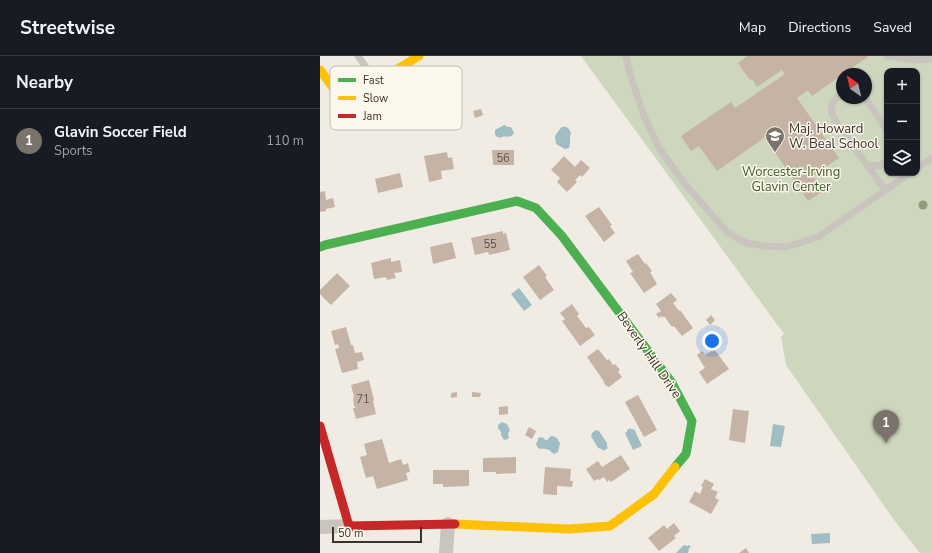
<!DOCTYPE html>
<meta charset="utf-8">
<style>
body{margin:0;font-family:"Nunito Sans",sans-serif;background:#242831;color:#f1f3f6}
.controls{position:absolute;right:12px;top:12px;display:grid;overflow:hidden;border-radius:8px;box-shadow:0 1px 3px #0004}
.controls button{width:36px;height:36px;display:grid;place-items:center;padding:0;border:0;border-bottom:1px solid #363941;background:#171b24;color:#f1f3f6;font:20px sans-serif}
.compass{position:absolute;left:516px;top:12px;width:36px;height:36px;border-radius:50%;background:#171b24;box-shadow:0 1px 3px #0004;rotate:326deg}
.scale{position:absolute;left:12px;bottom:10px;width:90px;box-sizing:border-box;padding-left:4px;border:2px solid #3b322a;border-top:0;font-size:11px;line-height:14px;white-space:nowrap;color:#3b322a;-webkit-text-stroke:3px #fbf7ec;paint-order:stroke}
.you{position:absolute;left:392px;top:285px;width:14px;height:14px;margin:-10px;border:3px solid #fff;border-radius:50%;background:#1a73e8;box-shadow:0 0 0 6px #1a73e833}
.badge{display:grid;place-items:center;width:26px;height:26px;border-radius:50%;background:#7a736b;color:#fff;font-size:13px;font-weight:700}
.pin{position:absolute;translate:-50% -33px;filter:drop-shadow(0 1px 2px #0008)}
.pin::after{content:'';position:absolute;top:21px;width:14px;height:12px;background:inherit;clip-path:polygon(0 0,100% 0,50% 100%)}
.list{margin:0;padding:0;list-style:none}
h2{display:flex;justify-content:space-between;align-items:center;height:52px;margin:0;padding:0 16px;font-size:17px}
h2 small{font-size:13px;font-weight:400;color:#9ea1a6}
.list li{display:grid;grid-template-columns:26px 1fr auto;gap:12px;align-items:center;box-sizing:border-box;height:64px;padding:0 16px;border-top:1px solid #363941}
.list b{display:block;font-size:15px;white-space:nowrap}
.list p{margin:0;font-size:13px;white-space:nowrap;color:#9ea1a6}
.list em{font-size:13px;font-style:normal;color:#9ea1a6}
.icon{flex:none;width:22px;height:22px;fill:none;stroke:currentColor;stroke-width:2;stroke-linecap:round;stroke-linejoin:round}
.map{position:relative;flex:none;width:612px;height:497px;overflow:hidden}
header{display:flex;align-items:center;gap:24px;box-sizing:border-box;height:56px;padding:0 20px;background:#171b24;border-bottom:1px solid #363941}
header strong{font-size:19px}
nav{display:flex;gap:22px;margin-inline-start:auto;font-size:14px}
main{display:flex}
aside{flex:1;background:#171b24}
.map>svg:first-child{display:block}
.green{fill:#ced7bd;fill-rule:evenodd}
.water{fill:#9fbdc2}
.building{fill:#c5b3a5}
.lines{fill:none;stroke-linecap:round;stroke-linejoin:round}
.lane{stroke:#c9c4bd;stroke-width:7}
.street{stroke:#c9c4bd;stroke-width:14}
.fast{stroke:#4caf50;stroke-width:9}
.slow{stroke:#ffc107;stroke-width:9}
.jam{stroke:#c62828;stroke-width:9}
.tree{fill:#909c7e}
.labels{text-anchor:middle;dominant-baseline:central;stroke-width:3;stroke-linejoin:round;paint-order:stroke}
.number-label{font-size:11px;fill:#5e5249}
.poi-label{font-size:13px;fill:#3b322a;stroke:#fbf7ec;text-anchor:start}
.park-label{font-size:13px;fill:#425b2b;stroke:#fbf7ec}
.street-label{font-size:13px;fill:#3b322a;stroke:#fbf7ec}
.key{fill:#fbf7ec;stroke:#c1bcb2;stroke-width:1}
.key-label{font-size:11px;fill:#3b322a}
</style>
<header>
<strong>Streetwise</strong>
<nav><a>Map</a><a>Directions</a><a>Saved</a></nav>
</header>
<main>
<aside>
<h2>Nearby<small></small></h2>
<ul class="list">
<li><span class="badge">1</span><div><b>Glavin Soccer Field</b><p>Sports</p></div><em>110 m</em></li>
</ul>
</aside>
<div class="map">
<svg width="612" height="497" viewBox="0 0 612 497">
<rect width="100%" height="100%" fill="#f0ece4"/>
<path class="green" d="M 261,0 L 612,0 L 612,497 L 600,497 L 574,464 L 466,309 L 461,281 L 464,278 ZM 567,15 L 597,15 L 597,117 L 567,117 ZM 522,18 L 546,18 L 546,42 L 522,42 Z"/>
<path class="water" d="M 184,69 L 188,71 L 191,71 L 194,77 C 190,84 186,78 180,82 L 176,80 L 175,78 L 175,74 Z
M 242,71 C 247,70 249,72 251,77 C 249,82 251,86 249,92 L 245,93 L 236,88 L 235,80 L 240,73 Z
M 199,232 L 212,249 L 204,255 L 191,238 Z
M 182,366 L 187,368 L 190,374 L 188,378 L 189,381 L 188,383 L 184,384 L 181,379 L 181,376 L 178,372 L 178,369 Z
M 453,368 L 465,370 L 461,391 L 450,390 Z
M 311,372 L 312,374 L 314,373 L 322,390 L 313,394 L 305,377 L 307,376 L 307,374 Z
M 276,374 L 279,375 L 287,387 L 287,390 L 288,392 L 283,395 L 282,393 L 278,392 L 271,380 L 272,377 Z
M 231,380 C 237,380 237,383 240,387 L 238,396 L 234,398 C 231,396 229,393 226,393 C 220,392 219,395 216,388 L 219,381 L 224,382 L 225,384 L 227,384 Z
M 510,477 L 510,487 L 492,488 L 491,478 Z
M 364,489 L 367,490 L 369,489 L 371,491 L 369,492 L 368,497 L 356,497 Z"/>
<path class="building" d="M 427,0 L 549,0 L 492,40 L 488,34 L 477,42 L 519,102 L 493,120 L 503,135 L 488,145 L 454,95 L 460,90 L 451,77 L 397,115 L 379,90 L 371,95 L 361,80 L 411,46 L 415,52 L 465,18 L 462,14 L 437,31 L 432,23 L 430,24 L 418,7 Z
M 161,53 L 163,59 L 155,62 L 153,55 Z
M 172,94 L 194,94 L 194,109 L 173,109 Z
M 127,96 L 128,102 L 132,101 L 134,113 L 121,115 L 122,123 L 109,126 L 104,100 Z
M 244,100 L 255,111 L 261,104 L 270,112 L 262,121 L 260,119 L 255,124 L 257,126 L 247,136 L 237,126 L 240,122 L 231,114 Z
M 80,117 L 83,131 L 58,137 L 55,123 Z
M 5,135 L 6,144 L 13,142 L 15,151 L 6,153 L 6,155 L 0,156 L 0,136 Z
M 279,151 L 292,169 L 290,170 L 295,177 L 284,186 L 265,160 Z
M 183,175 L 183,178 L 186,177 L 190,194 L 169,199 L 168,196 L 155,199 L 151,182 Z
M 132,186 L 136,202 L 113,208 L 110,191 Z
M 318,198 L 325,208 L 326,207 L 332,215 L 330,216 L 337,228 L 324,237 L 310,217 L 313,216 L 306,205 Z
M 71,202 L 71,206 L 80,204 L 82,216 L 74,217 L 76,222 L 67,224 L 66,221 L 54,223 L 51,207 Z
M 219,209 L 227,220 L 225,221 L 234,234 L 220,244 L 203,221 Z
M 17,217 L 30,230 L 11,249 L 0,238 L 0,234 Z
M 351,237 L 357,244 L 353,247 L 359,255 L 360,254 L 373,272 L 362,280 L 354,270 L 352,271 L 344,260 L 342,262 L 341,260 L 339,262 L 336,258 L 341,255 L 336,248 Z
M 252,248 L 259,258 L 257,260 L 266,272 L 269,271 L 275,279 L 260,290 L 242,265 L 245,263 L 240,257 Z
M 391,259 L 395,264 L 390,269 L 386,264 Z
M 26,271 L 31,289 L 33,289 L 35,297 L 42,296 L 44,304 L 37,306 L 38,313 L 22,317 L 15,293 L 19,292 L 18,288 L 15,289 L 11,275 Z
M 278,293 L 287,304 L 289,303 L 293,309 L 295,308 L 300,314 L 298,316 L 302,321 L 289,331 L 285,329 L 283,324 L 267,301 Z
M 394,293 L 409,313 L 387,328 L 379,316 L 385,312 L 377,299 L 382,295 L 385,299 Z
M 49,324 L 54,344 L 53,345 L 56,358 L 36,363 L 33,352 L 36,352 L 34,350 L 33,342 L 34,341 L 31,329 Z
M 137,336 L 137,341 L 131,342 L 131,337 Z
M 152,336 L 161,337 L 160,341 L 152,341 Z
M 318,339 L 337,374 L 324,381 L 305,346 Z
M 188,350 L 188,358 L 179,359 L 179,351 Z
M 413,353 L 429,355 L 425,387 L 409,384 Z
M 209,371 L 216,375 L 212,383 L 205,379 Z
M 62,383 L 69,407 L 81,403 L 83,409 L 88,407 L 90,416 L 86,417 L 88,424 L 57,433 L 53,420 L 46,422 L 40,401 L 47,399 L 44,388 Z
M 301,399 L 310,413 L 291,426 L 289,424 L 287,426 L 284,421 L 279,424 L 278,423 L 274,425 L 266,413 L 278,405 L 282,411 Z
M 196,401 L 196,417 L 176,418 L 176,416 L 163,416 L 163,402 Z
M 225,411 L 251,413 L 250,425 L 253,425 L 252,431 L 237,430 L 237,439 L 223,438 Z
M 113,414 L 149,414 L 149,430 L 123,431 L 123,428 L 113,428 Z
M 385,423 L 394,428 L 391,433 L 398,436 L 395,442 L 399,444 L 391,458 L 369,446 L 375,435 L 380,438 L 383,431 L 381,430 Z
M 354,467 L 360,475 L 354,480 L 356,482 L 339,495 L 328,482 L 344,469 L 347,473 Z
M 426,492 L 429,497 L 419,497 Z"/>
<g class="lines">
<path class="lane" d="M 38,0 L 55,24
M 306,0 L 310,18 L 324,60 L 339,92 L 365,128 L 407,176 L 426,187 L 445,190 L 466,191 L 498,181 L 590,117
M 567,0 L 594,4 L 612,3
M 522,38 C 509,46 509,54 516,66 L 565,134
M 545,42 L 567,74
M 547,109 L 560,110 L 567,105
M 597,112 L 612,102"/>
<path class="street" d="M 0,471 L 29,470
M 126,497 L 128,468"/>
<path class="fast" d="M 0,191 L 5,189 L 197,145 L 216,152 L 242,180 L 352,327 L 372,365 L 366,398 L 355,411"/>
<path class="slow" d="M 0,14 L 17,37 L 32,38 L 61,23 L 99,0
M 135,468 L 249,473 L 290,470 L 334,438 L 355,411"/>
<path class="jam" d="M 0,370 L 29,470 L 135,468"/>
</g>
<circle class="tree" cx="603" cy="149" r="4.5"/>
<defs>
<g id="school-pin" transform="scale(1)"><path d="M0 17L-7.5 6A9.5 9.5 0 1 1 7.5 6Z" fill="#7a736b" stroke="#fbf7ec"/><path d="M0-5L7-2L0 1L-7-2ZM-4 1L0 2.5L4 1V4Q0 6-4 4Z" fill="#fff"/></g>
</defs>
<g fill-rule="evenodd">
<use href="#school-pin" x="455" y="80"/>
</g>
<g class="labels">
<g class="number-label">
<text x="183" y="102">56</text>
<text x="170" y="188">55</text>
<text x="43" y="343">71</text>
</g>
<g class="poi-label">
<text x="469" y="73">Maj. Howard<tspan x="469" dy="15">W. Beal School</tspan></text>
</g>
<g class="park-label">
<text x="471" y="116">Worcester-Irving<tspan x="471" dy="15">Glavin Center</tspan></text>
</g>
<g class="street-label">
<text transform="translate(329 299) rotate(55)">Beverly Hill Drive</text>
</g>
</g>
<rect x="10" y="10" width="132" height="64" rx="6" class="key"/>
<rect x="18" y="22" width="18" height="4" fill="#4caf50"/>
<rect x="18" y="40" width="18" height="4" fill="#ffc107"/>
<rect x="18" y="58" width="18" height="4" fill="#c62828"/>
<g class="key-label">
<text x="43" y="28">Fast</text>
<text x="43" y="46">Slow</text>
<text x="43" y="64">Jam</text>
</g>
</svg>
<div class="controls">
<button>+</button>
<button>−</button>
<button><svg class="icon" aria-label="layers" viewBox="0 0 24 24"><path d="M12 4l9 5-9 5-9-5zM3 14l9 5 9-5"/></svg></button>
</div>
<svg class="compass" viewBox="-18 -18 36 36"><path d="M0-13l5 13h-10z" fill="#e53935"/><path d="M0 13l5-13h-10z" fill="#9ea1a6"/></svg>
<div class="scale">50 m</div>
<div class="you"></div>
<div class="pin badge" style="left:566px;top:387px">1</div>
</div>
</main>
